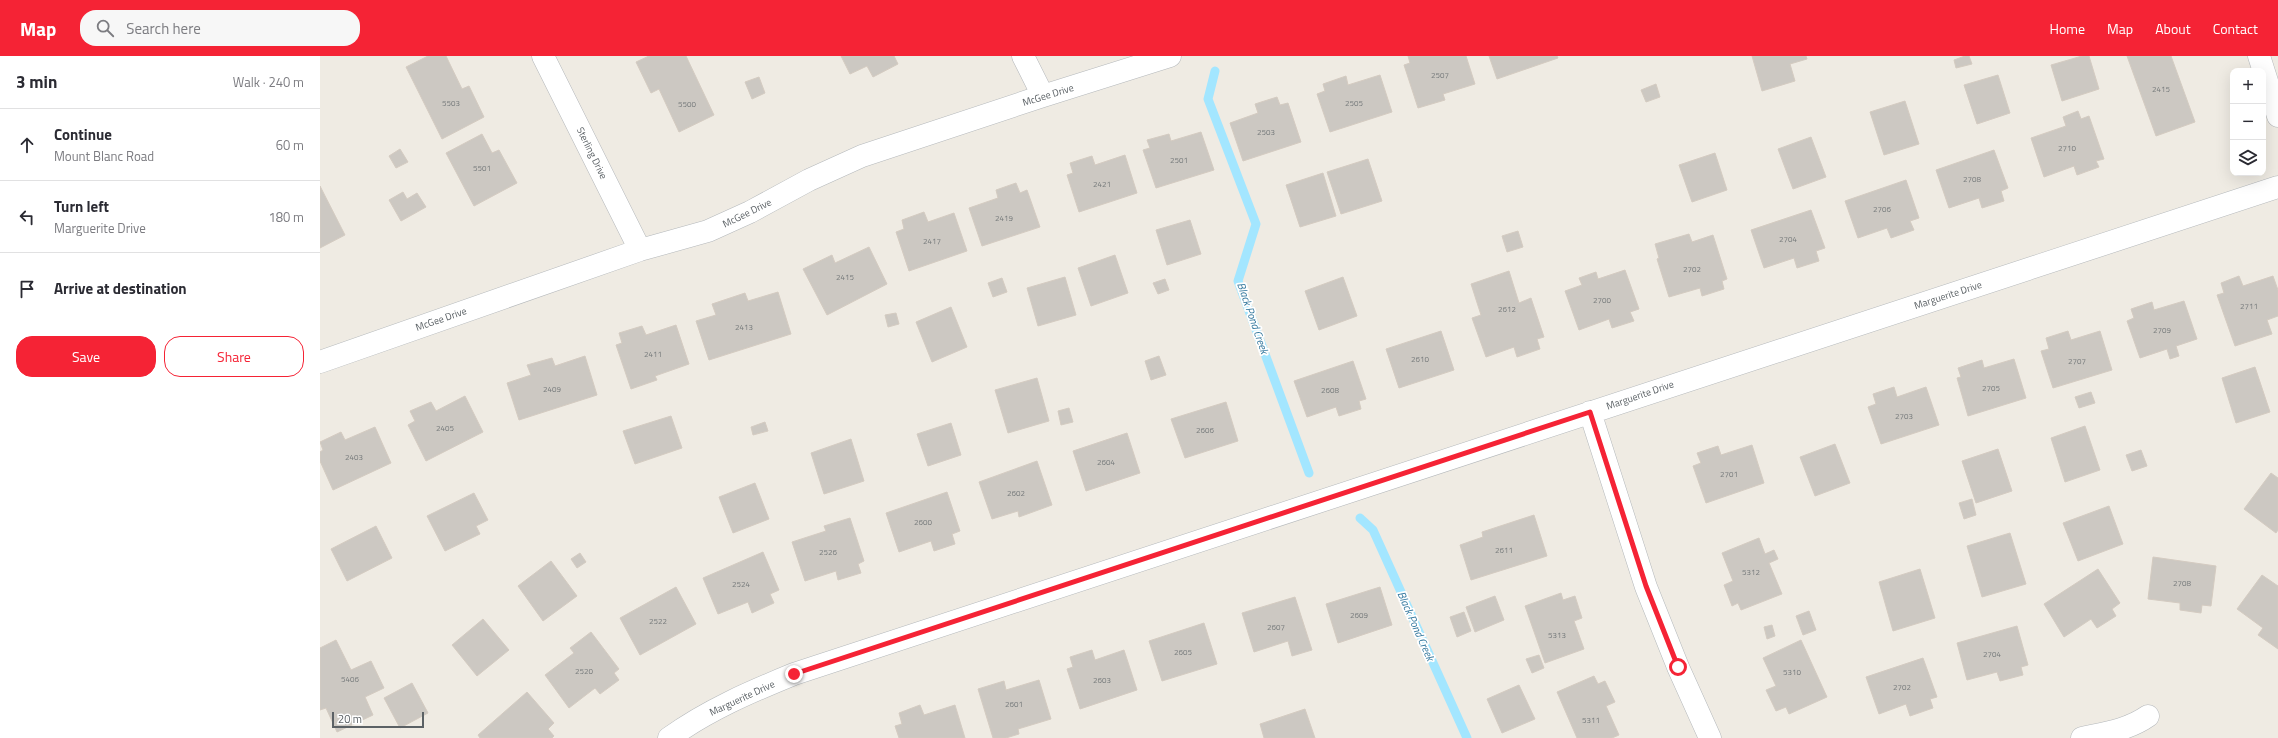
<!DOCTYPE html>
<meta charset="utf-8">
<style>
body{margin:0;font-family:"Titillium Web",sans-serif;background:#f7f7f7;color:#2b2b33}
.controls{position:absolute;right:12px;top:12px;display:grid;overflow:hidden;border-radius:8px;box-shadow:0 4px 16px #0002}
.controls button{width:36px;height:36px;display:grid;place-items:center;padding:0;border:0;border-bottom:1px solid #e1e1e2;background:#fff;color:#2b2b33;font:20px sans-serif}
.scale{position:absolute;left:12px;bottom:10px;width:92px;box-sizing:border-box;padding-left:4px;border:2px solid #5b6165;border-top:0;font-size:11px;line-height:14px;white-space:nowrap;color:#5b6165;-webkit-text-stroke:3px #fff;paint-order:stroke}
.stop{position:absolute;width:12px;height:12px;margin:-9px;border:3px solid #f52335;border-radius:50%;background:#fff}
.stop.end{background:#f52335;border-color:#fff;box-shadow:0 1px 4px #0008}
.list{margin:0;padding:0;list-style:none}
h2{display:flex;justify-content:space-between;align-items:center;height:52px;margin:0;padding:0 16px;font-size:17px}
h2 small{font-size:13px;font-weight:400;color:#7c7c81}
.list li{display:grid;grid-template-columns:26px 1fr auto;gap:12px;align-items:center;box-sizing:border-box;height:72px;padding:0 16px;border-top:1px solid #e1e1e2}
.list b{display:block;font-size:15px;white-space:nowrap}
.list p{margin:0;font-size:13px;white-space:nowrap;color:#7c7c81}
.list em{font-size:13px;font-style:normal;color:#7c7c81}
.actions{display:flex;gap:8px;padding:12px 16px}
.actions a{flex:1;padding:9px 0;border:1px solid #f52335;border-radius:16px;text-align:center;font-size:14px;color:#f52335}
.actions .main{background:#f52335;color:#fff}
.icon{flex:none;width:22px;height:22px;fill:none;stroke:currentColor;stroke-width:2;stroke-linecap:round;stroke-linejoin:round}
.map{position:relative;flex:none;width:1958px;height:682px;overflow:hidden}
header{display:flex;align-items:center;gap:24px;box-sizing:border-box;height:56px;padding:0 20px;background:#f52335;color:#fff}
header strong{font-size:19px}
nav{display:flex;gap:22px;margin-inline-start:auto;font-size:14px}
.search{width:280px;height:36px;background:#f7f7f7;display:flex;align-items:center;gap:10px;box-sizing:border-box;padding:0 14px;border-radius:16px;color:#7c7c81;font-size:15px}
main{display:flex}
aside{flex:1;background:#fff}
.map>svg:first-child{display:block}
.lines{fill:none;stroke-linecap:round;stroke-linejoin:round}
.stream{stroke:#a3e6ff;stroke-width:9}
.building{fill:#ccc8c2;stroke:#d4cbc1}
.street-casing{stroke:#b4b8bb;stroke-width:23}
.street{stroke:#fff;stroke-width:22}
.route{stroke:#f52335;stroke-width:5}
.labels{text-anchor:middle;dominant-baseline:central;stroke-width:3.5;stroke-linejoin:round;paint-order:stroke}
.number-label{font-size:8px;fill:#777b7c}
.street-label{font-size:10px;fill:#5b6165;stroke:#fff}
.water-label{font-size:11px;font-style:italic;fill:#32779d;stroke:#fff}
</style>
<header>
<strong>Map</strong>
<div class="search"><svg class="icon" aria-label="search" viewBox="0 0 24 24"><circle cx="10" cy="10" r="6"/><path d="M15 15l6 6"/></svg>Search here</div>
<nav><a>Home</a><a>Map</a><a>About</a><a>Contact</a></nav>
</header>
<main>
<aside>
<h2>3 min<small>Walk · 240 m</small></h2>
<ul class="list">
<li><svg class="icon" aria-label="ahead" viewBox="0 0 24 24"><path d="M12 20V5M6 11l6-6 6 6"/></svg><div><b>Continue</b><p>Mount Blanc Road</p></div><em>60 m</em></li>
<li><svg class="icon" aria-label="left" viewBox="0 0 24 24"><path d="M17 20v-9H6M10 6l-5 5 5 5"/></svg><div><b>Turn left</b><p>Marguerite Drive</p></div><em>180 m</em></li>
<li><svg class="icon" aria-label="arrive" viewBox="0 0 24 24"><path d="M6 21V4h12l-3 4 3 4H6"/></svg><div><b>Arrive at destination</b></div></li>
</ul>
<div class="actions"><a class="main">Save</a><a>Share</a></div>
</aside>
<div class="map">
<svg width="1958" height="682" viewBox="0 0 1958 682">
<rect width="100%" height="100%" fill="#efebe3"/>
<g class="lines">
<path class="stream" d="M 895,15 L 888,43 L 936,168 L 918,225 L 989,417
M 1040,462 L 1053,474 L 1147,682"/>
</g>
<path class="building" d="M 108,0 L 126,0 L 142,33 L 149,30 L 164,61 L 122,83 L 86,11 Z
M 329,0 L 366,0 L 394,59 L 359,76 L 339,33 L 331,37 L 316,6 Z
M 521,0 L 574,0 L 578,8 L 553,21 L 547,10 L 530,18 Z
M 1088,0 L 1146,0 L 1155,28 L 1123,38 L 1125,44 L 1098,52 L 1084,9 L 1090,7 Z
M 1169,0 L 1237,0 L 1238,2 L 1177,23 Z
M 1432,0 L 1486,0 L 1487,3 L 1470,8 L 1475,25 L 1442,35 Z
M 1645,0 L 1649,0 L 1652,8 L 1636,12 L 1634,4 Z
M 1762,0 L 1769,0 L 1779,33 L 1742,45 L 1731,9 Z
M 1807,0 L 1851,0 L 1875,66 L 1836,80 Z
M 1060,19 L 1072,56 L 1010,76 L 997,38 L 1005,35 L 1003,28 L 1026,20 L 1028,29 Z
M 1678,19 L 1690,57 L 1657,68 L 1644,29 Z
M 439,21 L 445,37 L 432,43 L 425,26 Z
M 1336,28 L 1340,41 L 1326,46 L 1321,34 Z
M 957,41 L 960,49 L 968,47 L 981,86 L 923,105 L 910,67 L 938,57 L 935,48 Z
M 1585,45 L 1599,88 L 1564,99 L 1550,56 Z
M 1758,55 L 1761,63 L 1769,60 L 1784,103 L 1776,105 L 1779,111 L 1757,119 L 1754,110 L 1724,121 L 1711,82 L 1746,70 L 1743,61 Z
M 881,76 L 894,114 L 836,132 L 823,94 L 830,92 L 827,84 L 849,78 L 851,85 Z
M 162,78 L 172,97 L 179,94 L 197,127 L 154,150 L 126,97 Z
M 1491,81 L 1506,121 L 1473,133 L 1458,93 Z
M 80,93 L 88,106 L 76,112 L 69,100 Z
M 1674,94 L 1688,132 L 1681,135 L 1684,145 L 1662,152 L 1659,142 L 1629,152 L 1616,114 Z
M 1395,97 L 1407,134 L 1372,146 L 1359,109 Z
M 805,99 L 817,137 L 759,156 L 747,119 L 753,117 L 750,107 L 772,100 L 775,109 Z
M 1048,103 L 1062,145 L 1021,158 L 1007,116 Z
M 1003,117 L 1016,160 L 980,171 L 966,129 Z
M 1586,124 L 1599,162 L 1590,165 L 1594,174 L 1571,182 L 1567,172 L 1538,182 L 1525,145 Z
M 696,127 L 700,137 L 707,134 L 720,171 L 662,190 L 649,152 L 678,142 L 676,134 Z
M 0,130 L 25,179 L 0,192 Z
M 83,136 L 87,143 L 97,137 L 106,151 L 81,165 L 69,144 Z
M 1491,154 L 1505,192 L 1496,195 L 1499,205 L 1477,212 L 1474,202 L 1444,212 L 1431,174 Z
M 604,156 L 608,166 L 634,157 L 647,195 L 589,215 L 576,176 L 584,173 L 582,164 Z
M 870,164 L 881,198 L 847,209 L 836,174 Z
M 1198,175 L 1203,191 L 1187,196 L 1182,180 Z
M 1369,178 L 1372,186 L 1393,179 L 1407,223 L 1402,225 L 1404,233 L 1382,240 L 1380,232 L 1349,241 L 1337,203 L 1339,202 L 1335,188 Z
M 549,191 L 567,228 L 507,259 L 483,213 L 512,199 L 515,207 Z
M 795,199 L 808,237 L 771,250 L 758,212 Z
M 1305,214 L 1319,253 L 1310,256 L 1314,265 L 1292,272 L 1289,263 L 1259,274 L 1245,235 L 1262,229 L 1259,222 L 1276,216 L 1278,223 Z
M 1189,215 L 1199,247 L 1211,242 L 1224,281 L 1217,283 L 1220,293 L 1197,301 L 1194,291 L 1166,301 L 1152,262 L 1161,259 L 1151,228 Z
M 1919,220 L 1923,230 L 1953,220 L 1958,234 L 1958,260 L 1947,264 L 1952,278 L 1915,290 L 1897,239 L 1904,237 L 1901,227 Z
M 745,221 L 756,259 L 718,270 L 707,232 Z
M 1023,221 L 1037,260 L 999,274 L 985,235 Z
M 682,222 L 687,236 L 673,241 L 668,227 Z
M 845,223 L 849,234 L 838,238 L 833,227 Z
M 458,236 L 471,278 L 389,304 L 376,265 L 396,259 L 392,248 L 425,237 L 428,245 Z
M 1864,245 L 1877,283 L 1856,290 L 1859,300 L 1850,303 L 1847,293 L 1820,302 L 1807,265 L 1814,262 L 1811,253 L 1832,246 L 1834,254 Z
M 631,251 L 647,291 L 612,306 L 596,266 Z
M 576,257 L 579,268 L 568,271 L 565,259 Z
M 356,269 L 369,308 L 335,320 L 337,324 L 311,333 L 296,289 L 302,287 L 299,277 L 322,270 L 326,279 Z
M 1121,275 L 1134,314 L 1079,332 L 1066,293 Z
M 1748,275 L 1751,284 L 1780,275 L 1792,314 L 1733,332 L 1721,295 L 1729,293 L 1726,282 Z
M 265,300 L 277,339 L 199,364 L 187,327 L 211,319 L 207,309 L 232,302 L 235,310 Z
M 839,300 L 846,319 L 831,324 L 825,305 Z
M 1694,303 L 1706,342 L 1648,360 L 1637,322 L 1641,321 L 1638,312 L 1662,304 L 1664,312 Z
M 1033,305 L 1046,343 L 1039,345 L 1041,353 L 1019,360 L 1016,351 L 987,361 L 974,325 Z
M 1935,311 L 1950,356 L 1916,367 L 1902,322 Z
M 717,322 L 729,365 L 688,377 L 675,334 Z
M 1574,331 L 1577,341 L 1606,331 L 1619,369 L 1561,388 L 1548,351 L 1556,348 L 1553,338 Z
M 1771,336 L 1775,347 L 1759,352 L 1755,341 Z
M 145,340 L 163,376 L 106,405 L 88,369 L 95,365 L 90,355 L 111,346 L 116,355 Z
M 906,346 L 918,385 L 865,402 L 851,363 Z
M 749,352 L 753,366 L 741,369 L 738,355 Z
M 351,360 L 362,392 L 315,408 L 303,375 Z
M 445,366 L 448,375 L 433,379 L 431,371 Z
M 631,367 L 641,399 L 608,410 L 597,378 Z
M 1765,370 L 1780,414 L 1745,426 L 1731,382 Z
M 55,371 L 71,407 L 13,434 L 0,405 L 0,396 L 3,394 L 0,386 L 21,376 L 25,384 Z
M 807,377 L 820,417 L 766,435 L 753,395 Z
M 531,383 L 544,425 L 504,438 L 491,397 Z
M 1515,388 L 1530,427 L 1495,440 L 1480,401 Z
M 1432,389 L 1444,427 L 1386,447 L 1373,410 L 1381,407 L 1377,397 L 1398,390 L 1401,399 Z
M 1678,393 L 1692,435 L 1656,447 L 1642,405 Z
M 1821,394 L 1827,410 L 1812,415 L 1806,399 Z
M 717,405 L 732,449 L 699,461 L 698,455 L 672,463 L 659,426 Z
M 1951,417 L 1958,422 L 1958,474 L 1956,477 L 1924,453 Z
M 435,427 L 449,463 L 413,477 L 399,441 Z
M 627,436 L 640,475 L 632,478 L 635,488 L 614,495 L 611,485 L 579,496 L 566,457 Z
M 154,437 L 168,464 L 156,470 L 160,478 L 125,495 L 107,460 Z
M 1652,443 L 1656,459 L 1644,463 L 1639,447 Z
M 1789,450 L 1803,488 L 1758,505 L 1743,467 Z
M 1214,459 L 1227,500 L 1151,524 L 1140,489 L 1163,481 L 1162,476 Z
M 530,462 L 544,505 L 538,508 L 541,517 L 518,524 L 516,515 L 485,525 L 472,486 L 506,475 L 504,470 Z
M 56,470 L 72,502 L 27,525 L 11,493 Z
M 1690,477 L 1706,528 L 1662,541 L 1647,490 Z
M 1439,482 L 1445,498 L 1454,494 L 1458,503 L 1449,507 L 1462,538 L 1421,554 L 1418,547 L 1412,550 L 1404,529 L 1413,525 L 1402,497 Z
M 443,496 L 459,534 L 450,538 L 454,547 L 432,557 L 428,546 L 398,558 L 383,522 Z
M 260,497 L 266,506 L 257,512 L 251,503 Z
M 1833,501 L 1896,510 L 1891,550 L 1882,549 L 1881,557 L 1860,554 L 1860,547 L 1828,543 Z
M 231,505 L 257,540 L 223,565 L 198,530 Z
M 1600,513 L 1615,562 L 1573,575 L 1559,526 Z
M 1778,513 L 1800,547 L 1792,553 L 1796,560 L 1777,572 L 1771,563 L 1744,581 L 1724,548 Z
M 1942,519 L 1958,530 L 1958,593 L 1938,579 L 1943,572 L 1917,553 Z
M 356,531 L 376,568 L 320,599 L 300,562 Z
M 1060,531 L 1072,569 L 1018,587 L 1006,548 Z
M 1241,537 L 1243,544 L 1255,540 L 1262,562 L 1254,565 L 1264,593 L 1225,607 L 1205,550 Z
M 1175,540 L 1184,564 L 1155,576 L 1146,551 Z
M 975,541 L 992,594 L 972,600 L 968,585 L 934,596 L 922,557 Z
M 1489,555 L 1496,574 L 1483,579 L 1476,560 Z
M 1144,556 L 1151,575 L 1137,581 L 1130,561 Z
M 163,563 L 189,594 L 157,620 L 132,589 Z
M 884,567 L 897,608 L 842,625 L 829,585 Z
M 1452,569 L 1455,580 L 1447,583 L 1444,571 Z
M 1697,570 L 1708,609 L 1701,611 L 1703,619 L 1680,625 L 1677,616 L 1647,624 L 1637,587 Z
M 271,576 L 299,613 L 294,617 L 299,624 L 280,638 L 275,632 L 249,652 L 225,619 L 254,597 L 250,592 Z
M 16,584 L 31,614 L 51,605 L 64,632 L 45,641 L 53,659 L 17,676 L 6,652 L 0,654 L 0,592 Z
M 1481,584 L 1507,641 L 1469,658 L 1466,651 L 1456,655 L 1446,634 L 1456,630 L 1443,602 Z
M 772,594 L 775,604 L 804,594 L 817,634 L 760,653 L 747,613 L 753,611 L 750,601 Z
M 1219,599 L 1224,612 L 1212,617 L 1206,603 Z
M 1603,602 L 1617,641 L 1610,643 L 1613,652 L 1590,660 L 1586,648 L 1559,658 L 1546,621 Z
M 1274,620 L 1278,628 L 1285,625 L 1295,646 L 1286,650 L 1299,679 L 1292,682 L 1257,682 L 1237,636 Z
M 719,624 L 731,663 L 698,673 L 699,678 L 686,682 L 673,682 L 658,633 L 684,625 L 686,634 Z
M 92,627 L 108,657 L 80,672 L 64,642 Z
M 1199,629 L 1215,663 L 1182,677 L 1167,643 Z
M 207,636 L 234,667 L 228,673 L 234,680 L 232,682 L 160,682 L 158,679 Z
M 600,649 L 604,659 L 635,649 L 645,682 L 579,682 L 575,670 L 582,668 L 579,657 Z
M 985,653 L 995,682 L 944,682 L 940,668 Z"/>
<g class="lines">
<g class="street-casing">
<path id="street" d="M 223,0 L 320,194
M 703,0 L 723,40
M 1939,0 L 1958,60
M 0,306 L 320,194 L 388,175 L 430,156 L 489,124 L 542,100 L 723,40 L 850,0
M 1270,356 L 1326,531 L 1358,611 L 1390,682
M 349,682 C 388,654 430,636 474,618 L 1958,131
M 1762,682 C 1785,677 1808,674 1828,660"/>
</g>
<use href="#street" class="street"/>
</g>
<g class="lines">
<path class="route" d="M 474,618 L 1270,356 L 1326,530 L 1358,611"/>
</g>
<g class="labels">
<g class="number-label">
<text x="1120" y="19">2507</text>
<text x="1841" y="33">2415</text>
<text x="131" y="47">5503</text>
<text x="1034" y="47">2505</text>
<text x="367" y="48">5500</text>
<text x="946" y="76">2503</text>
<text x="1747" y="92">2710</text>
<text x="859" y="104">2501</text>
<text x="162" y="112">5501</text>
<text x="1652" y="123">2708</text>
<text x="782" y="128">2421</text>
<text x="1562" y="153">2706</text>
<text x="684" y="162">2419</text>
<text x="1468" y="183">2704</text>
<text x="612" y="185">2417</text>
<text x="1372" y="213">2702</text>
<text x="525" y="221">2415</text>
<text x="1282" y="244">2700</text>
<text x="1929" y="250">2711</text>
<text x="1187" y="253">2612</text>
<text x="424" y="271">2413</text>
<text x="1842" y="274">2709</text>
<text x="333" y="298">2411</text>
<text x="1100" y="303">2610</text>
<text x="1757" y="305">2707</text>
<text x="1671" y="332">2705</text>
<text x="232" y="333">2409</text>
<text x="1010" y="334">2608</text>
<text x="1584" y="360">2703</text>
<text x="125" y="372">2405</text>
<text x="885" y="374">2606</text>
<text x="34" y="401">2403</text>
<text x="786" y="406">2604</text>
<text x="1409" y="418">2701</text>
<text x="696" y="437">2602</text>
<text x="603" y="466">2600</text>
<text x="1184" y="494">2611</text>
<text x="508" y="496">2526</text>
<text x="1431" y="516">5312</text>
<text x="1862" y="527">2708</text>
<text x="421" y="528">2524</text>
<text x="1039" y="559">2609</text>
<text x="338" y="565">2522</text>
<text x="956" y="571">2607</text>
<text x="1237" y="579">5313</text>
<text x="863" y="596">2605</text>
<text x="1672" y="598">2704</text>
<text x="264" y="615">2520</text>
<text x="1472" y="616">5310</text>
<text x="30" y="623">5406</text>
<text x="782" y="624">2603</text>
<text x="1582" y="631">2702</text>
<text x="694" y="648">2601</text>
<text x="1271" y="664">5311</text>
</g>
<g class="street-label">
<text transform="translate(728 39) rotate(-17)">McGee Drive</text>
<text transform="translate(272 97) rotate(64)">Sterling Drive</text>
<text transform="translate(427 157) rotate(-26)">McGee Drive</text>
<text transform="translate(1628 239) rotate(-18)">Marguerite Drive</text>
<text transform="translate(121 263) rotate(-19)">McGee Drive</text>
<text transform="translate(1320 339) rotate(-19)">Marguerite Drive</text>
<text transform="translate(422 642) rotate(-25)">Marguerite Drive</text>
</g>
<g class="water-label">
<text transform="translate(933 262) rotate(71)">Black Pond Creek</text>
<text transform="translate(1096 570) rotate(66)">Black Pond Creek</text>
</g>
</g>
</svg>
<div class="controls">
<button>+</button>
<button>−</button>
<button><svg class="icon" aria-label="layers" viewBox="0 0 24 24"><path d="M12 4l9 5-9 5-9-5zM3 14l9 5 9-5"/></svg></button>
</div>
<div class="scale">20 m</div>
<div class="stop" style="left:1358px;top:611px"></div>
<div class="stop end" style="left:474px;top:618px"></div>
</div>
</main>
